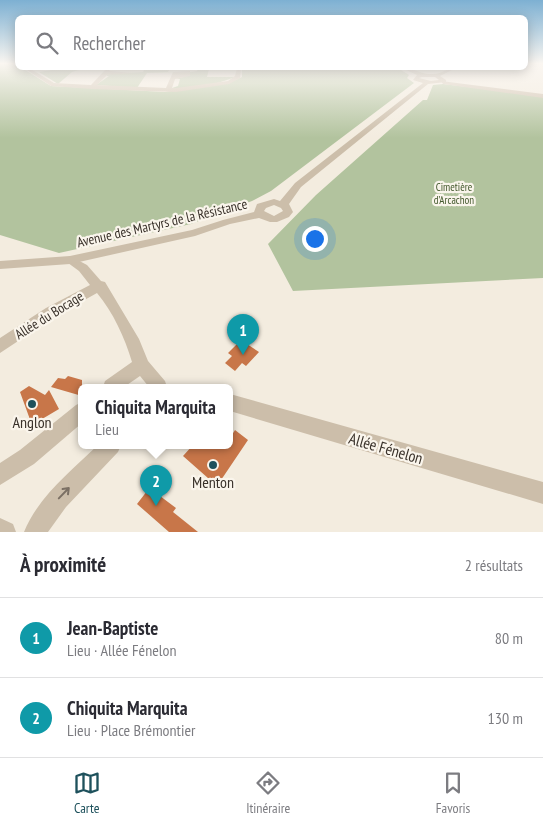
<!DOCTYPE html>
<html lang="fr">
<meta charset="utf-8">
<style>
body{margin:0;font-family:"PT Sans Narrow",sans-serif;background:#f2f2f3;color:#2b2b33}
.you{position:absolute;left:314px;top:238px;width:18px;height:18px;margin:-12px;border:4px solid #fff;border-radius:50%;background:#1a73e8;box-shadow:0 0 0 8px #1a73e833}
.badge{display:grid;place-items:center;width:32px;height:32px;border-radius:50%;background:#1e515c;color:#fff;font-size:16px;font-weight:700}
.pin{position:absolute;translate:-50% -41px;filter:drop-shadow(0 1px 2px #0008)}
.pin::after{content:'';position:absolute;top:26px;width:18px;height:15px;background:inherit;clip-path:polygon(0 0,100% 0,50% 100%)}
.popup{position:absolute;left:78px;top:384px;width:155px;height:65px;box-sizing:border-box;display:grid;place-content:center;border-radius:8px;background:#fff;filter:drop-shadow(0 1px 4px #0005);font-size:16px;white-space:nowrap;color:#7c7c81}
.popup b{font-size:19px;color:#2b2b33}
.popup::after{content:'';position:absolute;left:50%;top:100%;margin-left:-10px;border:10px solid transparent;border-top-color:#fff}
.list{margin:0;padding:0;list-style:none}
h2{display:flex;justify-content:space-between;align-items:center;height:65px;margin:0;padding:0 20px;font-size:21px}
h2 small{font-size:16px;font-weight:400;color:#7c7c81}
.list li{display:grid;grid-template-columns:32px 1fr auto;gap:15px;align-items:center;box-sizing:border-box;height:80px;padding:0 20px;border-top:1px solid #e1e1e2}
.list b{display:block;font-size:19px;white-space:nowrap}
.list p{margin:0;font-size:16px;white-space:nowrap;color:#7c7c81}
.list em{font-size:16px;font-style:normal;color:#7c7c81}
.icon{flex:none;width:28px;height:28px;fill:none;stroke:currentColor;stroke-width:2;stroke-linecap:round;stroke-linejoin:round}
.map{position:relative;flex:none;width:543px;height:532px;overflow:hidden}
.search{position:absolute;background:#fff;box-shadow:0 2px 12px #0003;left:15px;right:15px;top:15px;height:55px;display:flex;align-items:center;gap:12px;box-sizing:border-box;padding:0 18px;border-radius:8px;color:#7c7c81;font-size:19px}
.sheet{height:225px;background:#fff}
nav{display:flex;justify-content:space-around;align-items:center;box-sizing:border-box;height:70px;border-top:1px solid #e1e1e2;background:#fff;font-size:14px;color:#7c7c81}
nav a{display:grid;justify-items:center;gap:2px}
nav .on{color:#1e515c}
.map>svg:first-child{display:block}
.green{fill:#b2c39e}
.building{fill:#c87649}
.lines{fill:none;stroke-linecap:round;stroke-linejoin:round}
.minor{fill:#ccbeaa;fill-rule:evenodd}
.tertiary{fill:#ccbeaa;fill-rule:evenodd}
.oneway{stroke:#7b7064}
.poi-dot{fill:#1e515c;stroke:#faf5ec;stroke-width:2}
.labels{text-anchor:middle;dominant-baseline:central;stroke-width:4.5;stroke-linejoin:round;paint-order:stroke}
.far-park-label{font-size:11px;fill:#43582d;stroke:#faf5ec}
.street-label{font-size:14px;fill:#39312a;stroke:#faf5ec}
.near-poi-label{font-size:16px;fill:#39312a;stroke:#faf5ec}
.near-street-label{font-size:16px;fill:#39312a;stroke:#faf5ec}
</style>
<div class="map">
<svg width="543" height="532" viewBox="0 0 543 532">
<rect width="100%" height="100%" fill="#f3ecdf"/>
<path class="green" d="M 0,63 L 16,63 L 18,68 L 22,68 L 51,86 L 165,92 L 231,82 L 242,77 L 242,68 L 398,68 L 409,75 L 407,78 L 414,83 L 271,191 L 252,201 L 191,224 L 59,253 L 0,235 Z
M 65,68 L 79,70 L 72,72 L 58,84 L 39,72 Z
M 145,68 L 170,68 L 168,72 L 174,72 L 147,73 L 137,88 L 96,85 L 109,76 L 106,76 L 109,74 L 143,72 Z
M 198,68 L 235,68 L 209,69 L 207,77 L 234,77 C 221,84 187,90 172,88 L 178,86 L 180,79 L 176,79 L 190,75 L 190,72 L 197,71 Z
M 443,84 L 543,96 L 543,278 L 293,291 L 268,244 L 316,195 L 423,100 L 427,100 L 433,85 Z"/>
<path class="building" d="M 241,340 L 259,352 L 246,366 L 242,363 L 235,371 L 225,363 L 232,356 L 228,353 Z
M 68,376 L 82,380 L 82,396 L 51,387 L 58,378 L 65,379 Z
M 29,386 L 45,395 L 49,390 L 59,409 L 32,425 L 20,392 Z
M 235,430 L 248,440 L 217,486 L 183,456 L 193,445 L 230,445 L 230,438 Z
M 154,482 L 164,491 L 160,496 L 176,508 L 173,512 L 198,532 L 169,532 L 137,504 Z"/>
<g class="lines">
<path class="minor" d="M 24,68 L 29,68 L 54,83 L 91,85 L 105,70 L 74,70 L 72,68 L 109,68 L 111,69 L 109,71 L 134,73 L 107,75 L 97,85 L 166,88 L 173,72 L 190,71 L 190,76 L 175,79 L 172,88 L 176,88 L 228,81 L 235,76 L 237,68 L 241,68 L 240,78 L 229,84 L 176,92 L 92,89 L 51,86 Z
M 441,81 L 543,94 L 543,98 L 443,84 Z
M 70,256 L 87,265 L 101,281 L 105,282 L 139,339 L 148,361 L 165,381 L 167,387 L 149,387 L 140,376 L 124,387 L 103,387 L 105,381 L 132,362 C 125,338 113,312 97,293 L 56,316 L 0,353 L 0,338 L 46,308 L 90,285 L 79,271 L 64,260 Z
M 230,394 L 543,482 L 543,504 L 230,411 Z
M 82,402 L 82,423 L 34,464 L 0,485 L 0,463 L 20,450 L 76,405 Z
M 98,445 L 121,445 L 118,452 L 66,507 L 48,532 L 24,532 C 38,497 71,471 98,445 Z
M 0,518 L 13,524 L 16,532 L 0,532 Z"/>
<path class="tertiary" d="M 402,68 C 412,67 422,75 433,74 C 442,74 448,67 456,68 L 440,76 L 446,80 L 446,82 L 428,84 L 301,187 L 289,204 L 293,212 L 289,217 L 277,222 L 270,222 L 259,218 L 230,224 L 195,236 L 70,264 L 0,269 L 0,261 L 70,256 L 192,230 L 223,220 L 254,212 L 257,204 L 274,199 L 280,201 L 295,183 L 423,83 L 413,80 L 417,75 ZM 422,77 L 435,77 L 439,80 L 431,81 L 419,78 ZM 274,205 L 281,208 L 283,211 L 274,216 L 264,211 L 266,208 Z"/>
</g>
<defs><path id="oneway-shaft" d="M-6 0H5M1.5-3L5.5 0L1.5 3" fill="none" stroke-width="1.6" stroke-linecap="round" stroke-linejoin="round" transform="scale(1.25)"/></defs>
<use class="oneway" href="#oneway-shaft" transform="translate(64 493) rotate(-46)"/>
<linearGradient id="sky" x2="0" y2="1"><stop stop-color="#7db0d2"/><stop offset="0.46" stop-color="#faf6f1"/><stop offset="1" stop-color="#faf6f1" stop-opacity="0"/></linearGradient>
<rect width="543" height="138" fill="url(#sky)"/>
<g class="poi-dot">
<circle cx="32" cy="404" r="5"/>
<circle cx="213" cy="465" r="5"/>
</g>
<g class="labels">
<g class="far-park-label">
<text x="454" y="187">Cimetière<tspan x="454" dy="13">d’Arcachon</tspan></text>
</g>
<g class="street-label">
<text transform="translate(162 223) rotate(-13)">Avenue des Martyrs de la Résistance</text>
<text transform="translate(49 315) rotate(-32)">Allée du Bocage</text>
</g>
<g class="near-poi-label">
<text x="32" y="422">Anglon</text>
<text x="213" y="482">Menton</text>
</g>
<g class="near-street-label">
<text transform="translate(386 448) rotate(16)">Allée Fénelon</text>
</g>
</g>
</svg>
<div class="you"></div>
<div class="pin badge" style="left:243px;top:355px;background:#0f9aa8">1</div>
<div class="pin badge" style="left:156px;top:506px;background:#0f9aa8">2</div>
<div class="popup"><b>Chiquita Marquita</b>Lieu</div>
<div class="search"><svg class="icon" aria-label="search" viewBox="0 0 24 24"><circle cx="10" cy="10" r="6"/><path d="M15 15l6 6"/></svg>Rechercher</div>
</div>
<section class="sheet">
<h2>À proximité<small>2 résultats</small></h2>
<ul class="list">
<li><span class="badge" style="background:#0f9aa8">1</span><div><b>Jean-Baptiste</b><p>Lieu · Allée Fénelon</p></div><em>80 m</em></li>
<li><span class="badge" style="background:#0f9aa8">2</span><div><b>Chiquita Marquita</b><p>Lieu · Place Brémontier</p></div><em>130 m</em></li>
</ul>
</section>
<nav>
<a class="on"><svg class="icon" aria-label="map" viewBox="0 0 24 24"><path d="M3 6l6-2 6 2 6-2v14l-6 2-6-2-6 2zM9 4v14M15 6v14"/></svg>Carte</a>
<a><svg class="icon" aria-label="directions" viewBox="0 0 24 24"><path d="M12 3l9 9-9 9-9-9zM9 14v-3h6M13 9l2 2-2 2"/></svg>Itinéraire</a>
<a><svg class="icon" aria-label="saved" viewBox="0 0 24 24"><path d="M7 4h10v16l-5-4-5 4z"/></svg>Favoris</a>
</nav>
